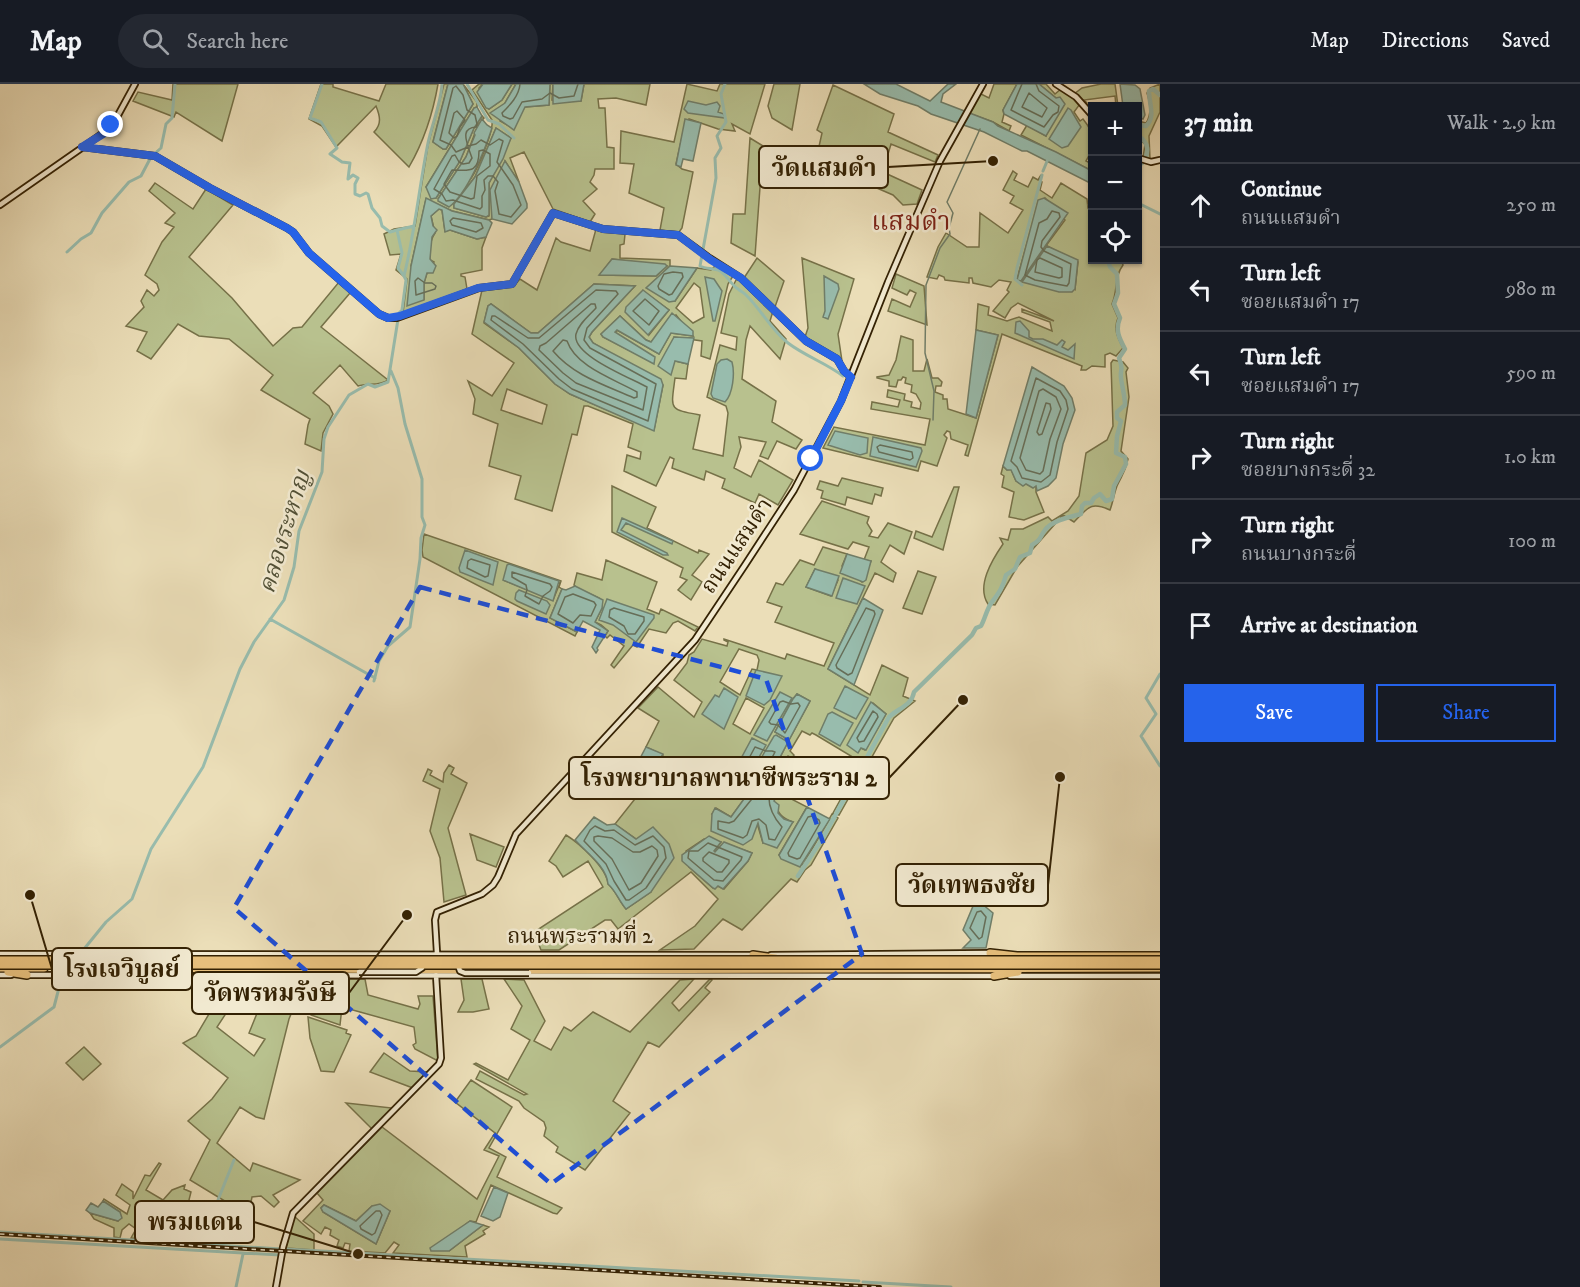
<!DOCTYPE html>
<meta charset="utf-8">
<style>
body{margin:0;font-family:"IM FELL DW Pica","Noto Serif Thai",serif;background:#242831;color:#f1f3f6}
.controls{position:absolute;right:18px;top:18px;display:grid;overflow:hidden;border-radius:0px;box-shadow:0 2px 4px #0004}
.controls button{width:54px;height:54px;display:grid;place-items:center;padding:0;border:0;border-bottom:2px solid #363941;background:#171b24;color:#f1f3f6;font:30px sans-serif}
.stop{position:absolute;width:18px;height:18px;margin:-14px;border:4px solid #2563eb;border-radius:50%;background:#fff}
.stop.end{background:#2563eb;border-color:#fff;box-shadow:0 2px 6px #0008}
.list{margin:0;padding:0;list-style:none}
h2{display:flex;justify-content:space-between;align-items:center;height:78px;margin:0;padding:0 24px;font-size:26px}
h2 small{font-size:20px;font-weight:400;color:#9ea1a6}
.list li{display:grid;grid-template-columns:39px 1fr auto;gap:18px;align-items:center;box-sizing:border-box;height:84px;padding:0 24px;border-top:2px solid #363941}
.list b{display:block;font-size:22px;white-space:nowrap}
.list p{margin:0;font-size:20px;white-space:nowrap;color:#9ea1a6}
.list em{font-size:20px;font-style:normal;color:#9ea1a6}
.actions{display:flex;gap:12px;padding:18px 24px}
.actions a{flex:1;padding:14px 0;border:2px solid #2563eb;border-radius:0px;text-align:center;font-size:21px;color:#2563eb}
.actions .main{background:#2563eb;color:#fff}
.icon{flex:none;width:33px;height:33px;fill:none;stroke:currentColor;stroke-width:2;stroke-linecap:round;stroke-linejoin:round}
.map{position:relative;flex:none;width:1160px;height:1203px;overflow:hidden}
header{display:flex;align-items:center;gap:36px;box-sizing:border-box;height:84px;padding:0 30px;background:#171b24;border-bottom:2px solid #363941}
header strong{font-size:28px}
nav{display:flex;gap:33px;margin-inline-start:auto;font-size:21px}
.search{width:420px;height:54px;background:#242831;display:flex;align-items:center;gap:15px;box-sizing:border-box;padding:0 21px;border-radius:33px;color:#9ea1a6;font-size:22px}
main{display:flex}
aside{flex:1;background:#171b24}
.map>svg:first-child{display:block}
.green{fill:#b8c18e;stroke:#767148;stroke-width:1.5;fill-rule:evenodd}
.water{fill:#98bcad;stroke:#707e69;stroke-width:1.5}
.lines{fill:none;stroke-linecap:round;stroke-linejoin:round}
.shore{stroke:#666e58;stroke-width:1.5}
.stream{stroke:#707e69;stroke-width:1.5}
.canal{stroke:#98bcad;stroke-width:3}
.river{stroke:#98bcad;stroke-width:4.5}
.secondary-casing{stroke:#332103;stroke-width:8}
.highway-casing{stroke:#332103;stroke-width:10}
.secondary{stroke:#f2ead1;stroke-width:4.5}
.highway{stroke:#e6bf7c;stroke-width:7}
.rail-casing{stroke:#332103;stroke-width:4}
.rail{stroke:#f2ead1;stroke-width:1.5;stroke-dasharray:4.5;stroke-linecap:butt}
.secondary-bridge-casing{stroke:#332103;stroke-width:8;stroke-linecap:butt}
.highway-bridge-casing{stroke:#332103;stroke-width:10;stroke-linecap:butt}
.secondary-bridge{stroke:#f2ead1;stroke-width:4.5}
.highway-bridge{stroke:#e6bf7c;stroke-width:7}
.route{stroke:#2563eb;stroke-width:8}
.marked{fill:none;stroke:#1d4ed8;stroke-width:4.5;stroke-dasharray:12 8;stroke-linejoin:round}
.labels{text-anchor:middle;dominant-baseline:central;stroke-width:5;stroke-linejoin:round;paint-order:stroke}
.street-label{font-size:22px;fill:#332103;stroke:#f2ead1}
.water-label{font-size:24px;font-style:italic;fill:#515036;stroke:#f2ead1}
.quarter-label{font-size:26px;fill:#7a1f14;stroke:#f2ead1}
.leader{fill:none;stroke:#332103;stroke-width:2}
.callout-dot{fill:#332103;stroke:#f2ead1;stroke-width:2}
.callout{fill:#f2ead1;stroke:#332103;stroke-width:2}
.callout-label{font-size:24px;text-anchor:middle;font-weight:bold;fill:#332103}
</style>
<header>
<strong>Map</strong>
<div class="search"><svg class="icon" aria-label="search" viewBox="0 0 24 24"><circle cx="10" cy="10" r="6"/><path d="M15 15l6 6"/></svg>Search here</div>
<nav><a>Map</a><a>Directions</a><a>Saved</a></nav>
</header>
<main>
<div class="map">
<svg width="1160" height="1203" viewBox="0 0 1160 1203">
<rect width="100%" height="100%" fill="#ebdeb8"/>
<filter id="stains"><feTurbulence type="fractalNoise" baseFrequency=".00333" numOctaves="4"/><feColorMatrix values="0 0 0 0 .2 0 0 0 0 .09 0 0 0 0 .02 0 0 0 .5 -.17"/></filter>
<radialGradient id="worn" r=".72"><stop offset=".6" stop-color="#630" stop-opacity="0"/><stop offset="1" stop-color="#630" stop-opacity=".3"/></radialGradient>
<path class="green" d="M 173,0 L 238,0 L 222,57 L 176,28 L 174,33 L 133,17 L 138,8 L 172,16 Z
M 321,0 L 333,0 L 333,3 L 379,17 L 386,0 L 438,0 C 433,29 424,57 409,83 L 374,48 C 382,40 380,32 376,22 L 336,63 L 322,42 L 309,35 Z
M 444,0 L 448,0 L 433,58 L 443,65 L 446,65 L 473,20 L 463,0 L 477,18 L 477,23 L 474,24 L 426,103 L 436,114 L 460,77 L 474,44 L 482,32 L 484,34 L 478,41 L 466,73 L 438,115 C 447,110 460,105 468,98 C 476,90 494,47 492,36 L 472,6 L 479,0 L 483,0 L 479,4 C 480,12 482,21 489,25 L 502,16 L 512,0 L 516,0 L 505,19 L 500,37 L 509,42 L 525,23 L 549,21 L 550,0 L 553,0 L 552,16 L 581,17 L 584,0 L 650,0 L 646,21 L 616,14 L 598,15 L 599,24 L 605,24 L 607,63 L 614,64 L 614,85 L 595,85 L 594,91 L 590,98 L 597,105 L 583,117 L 595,130 L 590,138 L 553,125 L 524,68 L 510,74 L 519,98 L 505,77 L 492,119 L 492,135 L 489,136 L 452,127 L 426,115 L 411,182 L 424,216 L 424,199 L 427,189 L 431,187 L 434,178 L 430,176 C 429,167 430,156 435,149 L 431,132 L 439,125 L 442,126 L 445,147 L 450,146 L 477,155 L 486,153 L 482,164 L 482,186 L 461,190 L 461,192 L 465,193 L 467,205 L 403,229 L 407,195 L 396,186 L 401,170 L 390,171 L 384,150 L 394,145 L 415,142 L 428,61 ZM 496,44 L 511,54 L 489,99 L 489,132 L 486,133 L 454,124 L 454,120 L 475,93 Z
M 687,0 L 717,7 L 720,0 L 765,0 L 750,50 L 732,40 L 735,47 L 718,45 L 689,35 L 684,44 L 676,80 L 682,85 L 693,88 L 682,144 L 679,148 L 660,146 L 664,124 L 629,109 L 634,80 L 620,79 L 621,47 L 674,58 Z
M 774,0 L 800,0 L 792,46 L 772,34 L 768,22 Z
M 994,0 L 1017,0 L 1003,26 L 1004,30 L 1002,38 L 1011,42 L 1009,47 L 993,38 L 968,29 L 979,9 L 989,14 Z
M 1039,0 L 1046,0 L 1055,10 L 1061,5 L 1080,20 L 1074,28 L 1080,37 L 1083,35 C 1095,50 1097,59 1086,77 L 1092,80 L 1092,87 L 1021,51 L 1027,41 L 1046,52 L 1056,14 Z
M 1101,0 L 1115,0 L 1118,22 L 1116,22 L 1115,12 L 1084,16 L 1087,19 L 1085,21 L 1074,10 L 1082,4 Z
M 1160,0 L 1160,28 L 1149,52 L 1150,75 L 1143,74 L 1145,60 L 1138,55 L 1138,37 L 1146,39 C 1152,30 1150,18 1147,9 L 1150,4 Z
M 833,1 L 894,30 L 888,48 L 938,71 L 935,78 L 891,60 L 886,77 L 888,78 L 885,89 L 922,106 L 917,120 L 903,121 L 893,111 L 849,92 L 847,102 L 814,85 L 822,49 L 817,46 Z
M 750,54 L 763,62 L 755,172 L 731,159 L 733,130 L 745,130 Z
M 1013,87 L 1017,90 L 1014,96 L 1028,103 L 1033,93 L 1038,96 L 1041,91 L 1039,95 L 1042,98 L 1040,106 L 1052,114 L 1061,99 L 1087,115 L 1088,124 L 1092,124 L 1092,176 L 1121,176 L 1123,181 C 1114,193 1118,206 1112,220 L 1118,234 C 1113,245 1118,254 1123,264 L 1116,272 L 1110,269 L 1105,271 L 1105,283 L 1092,282 L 1086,286 L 1081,286 L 1082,282 L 1002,250 L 968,372 L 965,371 L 968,361 L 951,355 L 950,348 L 947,347 L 944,351 L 947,354 L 937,382 L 921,377 L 918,387 L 823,364 L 834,343 L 925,361 L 930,335 L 871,325 L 872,318 L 898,323 L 900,316 L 887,313 L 888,306 L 905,310 L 904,316 L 912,318 L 911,323 L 920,325 L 921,319 L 916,310 L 911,308 L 912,301 L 905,299 L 906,294 L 903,293 L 901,296 L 898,296 L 896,303 L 889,302 L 889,297 L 877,294 L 877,293 L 889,291 L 896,276 L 901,252 L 913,256 L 913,287 L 924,287 L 927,275 L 932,294 L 938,294 L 942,298 L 941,302 L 936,302 L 935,308 L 943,311 L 943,315 L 947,315 L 948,325 L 976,334 L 998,251 L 976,246 L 978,220 L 989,223 L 988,231 L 1007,237 L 1019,233 L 1052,247 L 1050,238 L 1022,228 L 1022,225 L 1054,237 L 1018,219 L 1011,224 L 1005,234 L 993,227 L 1009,208 L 1007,206 L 1011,198 L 999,196 L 991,203 L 973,199 L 972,194 L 969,194 L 969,199 L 945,196 L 944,193 L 939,191 L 937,195 L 927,193 L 938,163 L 946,149 L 967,163 L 979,163 L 980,129 L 1008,149 L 1023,126 L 1010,119 L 1014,112 L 1003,106 ZM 1045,114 L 1065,136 L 1020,197 L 1017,195 L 1032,142 ZM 1047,162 L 1078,178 L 1075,205 Z
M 155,99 L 193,125 L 206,105 L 233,121 L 189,173 L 232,214 L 273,262 L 293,244 L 302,243 L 339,198 L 350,209 L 321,243 L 388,296 C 380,302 368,299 358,302 L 340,281 L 313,309 L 329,322 L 333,330 L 323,349 L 321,367 L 305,360 L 308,341 L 310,335 L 261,306 L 273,291 L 229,255 L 199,252 L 178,240 L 151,275 L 137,267 L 147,248 L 126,242 L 144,223 L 141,217 L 147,206 L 154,212 L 159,206 L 157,200 L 145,191 L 162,158 L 174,143 L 165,139 L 175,129 L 149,107 Z
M 596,145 L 625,150 L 624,160 L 620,161 L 620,174 L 670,176 L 670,182 L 647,204 L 675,217 L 697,184 L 711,186 L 716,181 L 733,192 L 728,200 L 710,275 L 701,272 L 702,257 L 674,253 L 675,277 L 688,280 L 686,295 L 675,294 C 671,326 668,325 700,331 L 693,365 L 723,372 L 728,329 L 726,322 L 707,313 L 720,261 L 736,266 L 737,253 L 721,249 L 729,210 L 736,196 L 739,195 L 773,227 L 770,237 L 786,255 L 780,275 L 750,242 L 746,256 L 742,295 L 776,317 L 772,338 L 802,356 L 796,365 L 777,357 L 768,375 L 760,372 L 766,358 L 739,353 L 741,363 L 734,384 L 751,393 L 759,376 L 793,396 L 778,421 L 759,410 L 755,419 L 722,404 L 725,395 L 706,387 L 704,396 L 672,384 L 674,375 L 670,373 L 656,402 L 624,387 L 627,371 L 640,375 L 641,368 L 628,363 L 633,340 L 588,322 L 584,322 L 577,351 L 572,350 L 552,427 L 515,415 L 521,392 L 489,382 L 498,340 L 473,330 L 475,315 L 468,297 L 492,312 L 514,279 L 472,250 L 482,206 L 514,202 L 520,195 L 537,206 L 556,154 L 561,158 L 590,167 ZM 612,175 L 667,182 L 656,192 L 600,191 ZM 694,199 L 700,204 L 704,233 L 693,239 L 676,224 ZM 594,200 L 635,202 L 592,248 L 589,253 L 593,259 L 663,301 L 654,346 L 570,310 L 555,300 L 519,264 L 484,239 L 488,222 L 491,220 L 531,249 L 538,249 ZM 643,207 L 669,226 L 649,251 ZM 676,231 L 693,252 L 671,249 L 659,270 L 617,246 L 615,249 L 654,279 L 603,253 L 601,250 L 620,232 L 646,256 L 651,258 ZM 507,305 L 547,321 L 542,340 L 501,326 Z
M 757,174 L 784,197 L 775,223 L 744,194 Z
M 802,174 L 854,195 L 838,250 L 842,277 L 805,253 L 808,244 Z
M 896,190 L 924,202 L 927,241 L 888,227 L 892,215 L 910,223 L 916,209 L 910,206 L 907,211 L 892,204 Z
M 1113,276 L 1123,278 L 1128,284 L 1126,288 L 1129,313 L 1121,367 L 1128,375 C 1125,389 1122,391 1117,402 C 1114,410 1113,418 1110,426 C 1090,417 1088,424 1074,438 L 1063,431 L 1017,483 L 995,521 L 988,520 C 976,502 992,476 1003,460 L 1000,454 L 1008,456 L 1011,445 L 1023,445 L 1048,433 L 1052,437 L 1068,427 L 1079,412 L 1086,369 L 1107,356 L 1113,342 L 1111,279 Z
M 1003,382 L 1007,386 L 1011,385 L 1016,397 L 1023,401 L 1026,400 L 1036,402 L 1036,408 L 1044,428 L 1024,436 L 1009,433 L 1014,408 L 1002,403 L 1004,392 L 1001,390 Z
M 842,394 L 883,404 L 881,412 L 875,410 L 872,420 L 847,413 L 845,421 L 821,414 L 823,407 L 817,405 L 820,397 L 838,402 Z
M 612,402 L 656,423 L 647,444 L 698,469 L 699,466 L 709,470 L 692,491 L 702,498 L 691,516 L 678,506 L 687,496 L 680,493 L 683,484 L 612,448 Z
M 954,403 L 959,403 L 943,466 L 914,454 L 916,447 L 932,453 Z
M 822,417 L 869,433 L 867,439 L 872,447 L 869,452 L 878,454 L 888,439 L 912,448 L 904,470 L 890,461 L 881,478 L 896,489 L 893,498 L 875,489 L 828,585 L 870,611 L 882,581 L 908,594 L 903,612 L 915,617 L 894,634 L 839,731 L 833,729 L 861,678 L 816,651 L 812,649 L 810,651 L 802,647 L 790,667 L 794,671 L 792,674 L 788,672 L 773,699 L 779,701 L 778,704 L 767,698 L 788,658 L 753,688 L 761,692 L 731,733 L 716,724 L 712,730 L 757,739 L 763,759 L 793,738 C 781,734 778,729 774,717 L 778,708 L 807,723 L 779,771 L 803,781 L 832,730 L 838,734 L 811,781 L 805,786 L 797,798 L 791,795 L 742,846 L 723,835 L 694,865 L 660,866 L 695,842 L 718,815 L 691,788 L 618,845 L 611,836 L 605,836 L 559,866 L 541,866 L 534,848 L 603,803 L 588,777 L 563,793 L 556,782 L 549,777 L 566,751 C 579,759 607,784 608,800 C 616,807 619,817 626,825 L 651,808 L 636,755 L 615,740 L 642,706 L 663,671 L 646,663 L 659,637 L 638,624 L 658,603 L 694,633 L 702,618 L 674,596 L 687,579 L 689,571 L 694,568 L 702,555 L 727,562 L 728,558 L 724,556 L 724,555 L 785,575 L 787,570 L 824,582 L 834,559 L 775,538 L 782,523 L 767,518 L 776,499 L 783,501 L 800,476 L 814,481 L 823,463 L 847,470 L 842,482 L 862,498 L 871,477 L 864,476 L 869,463 L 853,458 L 848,465 L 800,450 ZM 815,485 L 838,496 L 831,512 L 806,503 ZM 739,565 L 757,571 L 759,576 L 757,586 L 752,585 L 740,611 L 720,598 ZM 797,610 L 810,617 L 789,656 L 775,648 L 793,615 ZM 746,614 L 764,624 L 750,650 L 733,640 ZM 873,619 L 886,630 L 865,666 L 861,664 ZM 704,755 L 721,758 L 714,767 L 715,769 L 724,759 L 752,769 L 748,777 L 724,805 L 718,802 L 713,804 L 689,783 L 686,767 Z
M 424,450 L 561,497 L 559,503 L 562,505 L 550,534 L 577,548 L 575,552 L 423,473 L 422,466 ZM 503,496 L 560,499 L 553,516 Z
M 606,476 L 657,498 L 647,525 L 659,530 L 661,525 L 698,543 L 695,547 L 678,537 L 673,539 L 666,549 L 649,545 L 637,563 L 633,561 L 614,584 L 611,581 L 624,562 L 610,551 L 607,554 L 605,552 L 608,547 L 601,541 L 595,538 L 602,524 L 599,514 L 577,504 L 574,501 L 577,489 L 602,496 Z
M 918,487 L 936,493 L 922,530 L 903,524 Z
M 449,681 L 454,684 L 451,690 L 467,699 L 448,744 L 466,811 L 444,818 L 440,774 L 430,747 L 440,705 L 423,697 L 428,685 L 432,687 L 430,691 L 443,698 L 444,689 Z
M 470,750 L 504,763 L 496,783 L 477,776 Z
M 282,894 L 305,896 L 289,935 L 264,1035 L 256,1033 L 240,1023 L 217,1059 L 250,1087 L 253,1079 L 300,1096 L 273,1111 L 279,1118 L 274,1123 L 261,1112 L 252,1113 L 249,1128 L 228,1119 L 190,1096 L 210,1056 L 188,1037 L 212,1015 L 228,994 L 183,959 L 196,952 L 229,896 L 248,896 L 217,943 L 254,972 L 265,955 L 249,949 L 262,917 L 269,918 L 278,911 Z
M 365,895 L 368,911 L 418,925 L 420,920 L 418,912 L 433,912 L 438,977 L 415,965 L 413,961 L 416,959 L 414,943 L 342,923 L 340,941 L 311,931 L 311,904 L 335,911 L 335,907 L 340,908 L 341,903 L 316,896 Z
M 461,895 L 482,895 L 489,925 L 473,928 L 458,928 L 464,916 Z
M 504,895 L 524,896 L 545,937 L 534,957 L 551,966 L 564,943 L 571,947 L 593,928 L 630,948 L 680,896 L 694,895 L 672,919 L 679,927 L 710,895 L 712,896 L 705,904 L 710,908 L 659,963 L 648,958 L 613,1017 L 630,1029 L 585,1086 L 556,1068 L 558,1063 L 544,1052 L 546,1044 L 544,1038 L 524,1024 L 519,1017 L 476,995 L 480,987 L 524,1011 L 527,1010 L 474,980 L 476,979 L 508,996 L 530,956 L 511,945 L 522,922 Z
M 308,933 L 347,946 L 346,949 L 351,951 L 334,988 L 321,987 L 310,954 Z
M 84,963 L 101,980 L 83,996 L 66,979 Z
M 384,969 L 410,987 L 428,988 L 413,1004 L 370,988 Z
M 471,996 L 512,1023 L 489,1064 L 506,1073 L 497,1093 L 562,1124 L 557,1130 L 553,1129 L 491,1101 L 476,1138 L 470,1137 L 466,1140 L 449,1167 L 483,1141 L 489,1143 L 483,1147 L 485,1150 L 465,1162 L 467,1173 L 393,1169 L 399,1161 L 394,1158 L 385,1169 L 349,1167 L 350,1160 L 345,1159 L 343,1164 L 337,1162 L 339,1156 L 330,1151 L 331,1146 L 325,1143 L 321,1150 L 303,1137 L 323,1116 L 317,1109 L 382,1043 L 477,1115 L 499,1072 L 484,1066 L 495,1049 L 455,1018 ZM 324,1121 L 356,1137 L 372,1122 L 390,1127 L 376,1160 L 323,1128 L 321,1124 Z
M 346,1019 L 392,1024 L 372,1045 Z
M 159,1079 L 161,1080 L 146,1106 L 163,1116 L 172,1106 L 185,1101 L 184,1105 L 191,1108 L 181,1148 L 169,1148 L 163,1145 L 159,1156 L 131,1154 L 136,1145 L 129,1140 L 122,1146 L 120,1154 L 114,1153 L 114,1144 L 94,1135 L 90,1129 L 118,1137 L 120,1128 L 103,1117 L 104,1115 L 127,1130 L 130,1121 L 116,1111 L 122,1100 L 133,1108 L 133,1115 L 145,1091 L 150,1092 Z
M 294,1132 L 314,1150 L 314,1166 L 286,1164 Z"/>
<path class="water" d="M 448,0 L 463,0 L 473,20 L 446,65 L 443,65 L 433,58 Z
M 483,0 L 512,0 L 502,16 L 489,25 L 486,24 L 477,8 Z
M 516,0 L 550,0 L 549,21 L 525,23 L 514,46 L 490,29 L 505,19 Z
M 553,0 L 584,0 L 581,17 L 553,20 Z
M 864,0 L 896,0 L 930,17 L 948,0 L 956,0 L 943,10 L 941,18 L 993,38 L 998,42 L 1056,68 L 1092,87 L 1092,100 L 1027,67 L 1022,67 L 984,48 L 931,30 L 918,22 L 880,10 Z
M 1017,0 L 1039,0 L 1056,14 L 1060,13 L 1065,20 L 1046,52 L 1004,30 L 1003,26 Z
M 1120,0 L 1135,1 L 1140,5 L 1145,31 L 1143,35 L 1138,33 L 1138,22 L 1123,22 Z
M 688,17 L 706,21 L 717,18 L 720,22 L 718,28 L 724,30 L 725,34 L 688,29 L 684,25 Z
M 477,23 L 482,32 L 474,44 L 460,77 L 436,114 L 431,115 L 426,103 L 474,24 Z
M 1068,24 L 1071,26 L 1081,43 L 1068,62 L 1062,64 L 1049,55 Z
M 482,35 L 487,41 L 492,44 C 485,66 467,110 449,123 L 438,117 L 438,115 L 466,73 L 475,51 L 474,49 Z
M 685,35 L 701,39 L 693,77 L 683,75 L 681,83 L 676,81 Z
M 496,44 L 511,54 L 503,75 L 489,99 L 489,131 L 486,133 L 454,124 L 454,120 L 475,93 Z
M 505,77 L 519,98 L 527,120 L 527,124 L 512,140 L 492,135 L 490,106 Z
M 426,114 L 452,127 L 489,136 L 492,139 L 486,153 L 477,155 L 450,146 L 445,148 L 442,126 L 439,125 L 431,132 L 433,142 L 437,146 L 432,153 L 430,175 L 436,182 L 433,189 L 427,189 L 424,199 L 424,216 L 407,222 L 411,182 Z
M 1044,114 L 1068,129 L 1021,197 L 1017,196 L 1038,116 Z
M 1047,162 L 1078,176 L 1075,205 L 1072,208 L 1059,208 L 1022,198 Z
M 612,175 L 665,180 L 667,182 L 656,192 L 599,191 Z
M 670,182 L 697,184 L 675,217 L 669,218 L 646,204 Z
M 824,192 L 838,200 L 839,205 L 828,235 L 823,233 L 825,227 Z
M 705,193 L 714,195 L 722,207 L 715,237 L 713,237 Z
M 594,200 L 635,202 L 592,248 L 589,253 L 593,259 L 661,295 L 663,301 L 654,347 L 570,310 L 555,300 L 519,264 L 484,238 L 488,222 L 491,220 L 531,249 L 538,249 Z
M 643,206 L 669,226 L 648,251 L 625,228 L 626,223 Z
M 672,229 L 693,247 L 693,252 L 671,249 L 659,270 L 617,246 L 615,248 L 655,273 L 654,280 L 603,253 L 601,250 L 620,232 L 646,256 L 651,258 Z
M 1020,237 L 1029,247 L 1029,253 L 1033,255 L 1043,255 L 1057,261 L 1062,256 L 1065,258 L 1062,263 L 1068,266 L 1075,260 L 1074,275 L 1015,249 L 1016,238 Z
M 976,246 L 998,251 L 976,334 L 966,330 Z
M 674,253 L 694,254 L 688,280 L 675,277 L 671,291 L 658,282 Z
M 727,275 L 732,278 C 735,289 733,310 725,318 L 713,314 L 711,310 L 717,280 L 721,276 Z
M 1032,283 L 1064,302 L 1072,314 L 1075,326 L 1063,360 L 1056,394 L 1048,402 L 1037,407 L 1036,402 L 1033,404 L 1026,400 L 1023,402 L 1016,397 L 1011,386 L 1007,386 L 1003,382 Z
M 835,347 L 868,354 L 867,369 L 860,371 L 828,361 Z
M 873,353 L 921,364 L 922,367 L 916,383 L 870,372 Z
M 622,434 L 673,457 L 672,460 L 626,439 L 621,446 L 667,469 L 668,471 L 663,471 L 617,448 Z
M 465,466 L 498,478 L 493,501 L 460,488 L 459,484 Z
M 847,470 L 871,477 L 866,496 L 863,498 L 840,489 Z
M 509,480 L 559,497 L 553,517 L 503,496 L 507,481 Z
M 815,485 L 839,492 L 832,512 L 806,503 Z
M 843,494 L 865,502 L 857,520 L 836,514 Z
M 575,502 L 603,516 L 602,524 L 595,538 L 608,547 L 597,564 L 598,566 L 596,569 L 592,563 L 600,546 L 583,537 L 577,548 L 550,534 L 562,505 L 566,506 Z
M 519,506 L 547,517 L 550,521 L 546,530 L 517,517 L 515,515 L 516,509 Z
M 863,514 L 883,526 L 854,601 L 828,585 Z
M 607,515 L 654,531 L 654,534 L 636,558 L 613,541 L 599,536 Z
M 756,586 L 782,592 L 770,616 L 764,621 L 746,612 Z
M 845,602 L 868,614 L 856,635 L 834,624 Z
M 724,604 L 738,613 L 724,645 L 702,630 L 715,611 L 719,613 Z
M 780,608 L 792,614 L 767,657 L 754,651 Z
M 797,610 L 810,617 L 789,656 L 775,648 L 793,615 Z
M 871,618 L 886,630 L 866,666 L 861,664 L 858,669 L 847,661 Z
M 832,628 L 853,639 L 840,662 L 819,650 L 828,630 Z
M 776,651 L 788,658 L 767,698 L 753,688 L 774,652 Z
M 752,654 L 766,661 L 751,687 L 738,680 Z
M 646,663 L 663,670 L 642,706 L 627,699 Z
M 757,697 L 778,708 L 774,717 L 779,721 L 778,729 L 784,735 L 793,738 L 777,764 L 763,759 L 758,739 L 752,755 L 743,761 L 711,747 L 712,730 L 715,724 L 731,733 Z
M 807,723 L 830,735 L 800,783 L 781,775 L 779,771 Z
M 594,733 L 607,741 L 615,740 L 636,755 L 653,743 L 669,760 L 674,774 L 651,808 L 626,825 C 619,817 616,807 608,800 C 607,783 586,768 575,756 Z
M 709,752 L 721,758 L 714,767 L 715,768 L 724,758 L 752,769 L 748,777 L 723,805 L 718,802 L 715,805 L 713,804 L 682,777 L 682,771 Z
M 976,815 L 993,829 L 986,864 L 963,864 L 971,856 L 963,846 Z
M 494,1103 L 508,1109 L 500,1133 L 493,1137 L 481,1132 Z
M 103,1117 L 120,1128 L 122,1134 L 118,1137 L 90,1129 L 86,1126 L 91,1119 L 98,1123 Z
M 380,1120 L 390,1127 L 376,1160 L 323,1128 L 321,1124 L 324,1121 L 356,1137 L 372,1122 Z
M 470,1137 L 483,1141 L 449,1167 L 431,1167 L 430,1164 Z"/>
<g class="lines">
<path class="shore" d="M 520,0 C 519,12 510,21 502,29 L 503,32 L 510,35 L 513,34 L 522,18 L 542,15 L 550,9 L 559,14 L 574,12 L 578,0
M 1022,0 L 1011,26 L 1044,43 L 1053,31 L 1058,28 L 1059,22 L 1039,7 L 1036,0
M 456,2 L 463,11 L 467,26 L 475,31 L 477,40 L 476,43 C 463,44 465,53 468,62 L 476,60 L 481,56 L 490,61 L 499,55 L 503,57 L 497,78 L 513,101 L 521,121 L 511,133 L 499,130 L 495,107 L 498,98 L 493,92 L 488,92 L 484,96 L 485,106 L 482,112 L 482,123 L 480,125 L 453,116 L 446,117 L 442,110 L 434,105 L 452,72 L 455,71 L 459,78 L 463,80 L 469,79 L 472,74 L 468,63 L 456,68 L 451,61 L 440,56 L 453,4 Z
M 1029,9 L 1047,24 L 1042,33 L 1022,23 Z
M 457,27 L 465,36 L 460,43 L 457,52 L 454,54 L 449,49 L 454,29 Z
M 483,66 L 490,70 L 490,82 L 477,92 L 474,114 L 471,115 L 450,108 L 444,100 L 452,86 C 467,86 479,91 479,67 Z
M 1052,127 L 1059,129 L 1060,133 L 1042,157 L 1041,163 L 1044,167 L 1071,180 L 1069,199 L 1067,202 L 1035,196 L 1025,191 L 1039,139 L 1047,135 Z
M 453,134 L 481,139 L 483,144 L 476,148 L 452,141 L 450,137 Z
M 1040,174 L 1062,184 L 1062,193 L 1059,194 L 1035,188 L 1037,176 Z
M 673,188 L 682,189 L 683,193 L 672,210 L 669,211 L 659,205 L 658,202 L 664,190 Z
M 418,194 L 425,199 L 432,199 L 436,202 L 435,205 L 416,211 L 415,197 Z
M 596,206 L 616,207 L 618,210 L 587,244 L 584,256 L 590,264 L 656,300 L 648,337 L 572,305 L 559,295 L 523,260 L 491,236 L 492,232 L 495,232 L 528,254 L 539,254 Z
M 645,215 L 659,227 L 649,241 L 633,227 Z
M 591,220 L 595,220 L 596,224 C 589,232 579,239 576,250 C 571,271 631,294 647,303 L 643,326 L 576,299 L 563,289 L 539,266 L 540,262 L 546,259 Z
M 563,256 L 567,257 C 576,283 614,295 637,308 L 637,313 L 634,314 C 605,301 574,292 553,267 Z
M 1036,294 L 1060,307 L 1066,316 L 1068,325 L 1057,358 L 1050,391 L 1041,398 L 1022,394 L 1017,383 L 1011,377 Z
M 1043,305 L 1056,313 L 1061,325 L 1050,355 L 1043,387 L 1040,390 L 1026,386 L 1020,374 L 1039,307 Z
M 1046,319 L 1050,320 L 1051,325 L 1042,350 L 1039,351 L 1037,348 Z
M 880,361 L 912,368 L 913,374 L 910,376 L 879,368 L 877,363 Z
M 471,475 L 490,481 L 488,492 L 485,493 L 467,484 L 468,477 Z
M 512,488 L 550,500 L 552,503 L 550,507 L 543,512 L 539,520 L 525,512 L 527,506 L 526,501 L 512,493 Z
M 573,510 L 594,518 L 596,521 L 591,532 L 580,531 L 573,539 L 558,530 L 565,513 Z
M 614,524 L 644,533 L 644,537 L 635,550 L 628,550 L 624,542 L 609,533 L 610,526 Z
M 866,524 L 874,527 L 875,530 L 852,589 L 848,591 L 837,584 L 836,581 Z
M 783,617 L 791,620 L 798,619 L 800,622 L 785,649 L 778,641 L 771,640 L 769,638 L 780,618 Z
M 873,627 L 877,630 L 878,633 L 864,657 L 859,658 L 857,654 Z
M 755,663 L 766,667 L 772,667 L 775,668 L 765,687 L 747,678 Z
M 760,705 L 769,710 C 768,722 774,734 782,743 L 775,756 L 769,755 L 766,741 L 759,735 L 752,737 L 747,751 L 743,754 L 718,745 L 718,737 L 729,739 L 734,737 Z
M 812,732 L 819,736 L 820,739 L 800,774 L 797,775 L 789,772 L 788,769 L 808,733 Z
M 595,742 L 605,747 L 614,746 L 635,761 L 653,752 L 664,763 L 666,774 L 646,804 L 629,816 L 626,816 L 614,797 L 606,780 L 584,757 L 590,746 Z
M 598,752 L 612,754 L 633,768 L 640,768 L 652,762 L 657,766 L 658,772 L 641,799 L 629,806 L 612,775 L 594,757 L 594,753 Z
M 708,759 L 742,773 L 741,776 L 723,797 L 714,796 L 688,774 L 689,767 L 698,767 Z
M 709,768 L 729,776 L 729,779 L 722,788 L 717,788 L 703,777 L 703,774 Z
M 981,827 L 986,833 L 982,853 L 979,855 L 970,844 L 977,828 Z
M 376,1127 L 380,1127 L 382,1131 L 375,1149 L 372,1151 L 361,1145 L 360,1142 Z"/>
<path class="stream" d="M 933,336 L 934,307 L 925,269 L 926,201 L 940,164 L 950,150 L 949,144 L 953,129 L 947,118 L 980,45"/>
<path class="canal" d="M 322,0 L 310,34 L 321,38 L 337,64 L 330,70 L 342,78 L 350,79 L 348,95 L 353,91 L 358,94 L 355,100 L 355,110 L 360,112 L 366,109 L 368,110 L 372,124 L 380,134 L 382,142 L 390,148 L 397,146 L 402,169 L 398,184 L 404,192
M 467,0 L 488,36 L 499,40 L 514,54
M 725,0 L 721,10 L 726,38 L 717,52 L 721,64 L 715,74 L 716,94 L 700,182 C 706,185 712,184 718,186 C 727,190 730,200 738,205 C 740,207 743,208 745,210 C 761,225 771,246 788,259 C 805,272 826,279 843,292
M 1043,87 L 1048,75
M 1138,119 L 1160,130
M 397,146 L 414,142
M 67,168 L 81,155 L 91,149 L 102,129 L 129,98 L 141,92 L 151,73 L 161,64 L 166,40 L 172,34 L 175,0
M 1022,201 L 1015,195 L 1017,184 L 1042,91
M 270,535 L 375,594
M 374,597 L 379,577 L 388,562 L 410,543 L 420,475 L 421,454 L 425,441 L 422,433 L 422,395 L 405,340 L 398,304 L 391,287
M 1160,682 L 1141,652 L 1156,630 L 1146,614 L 1160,590
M 80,870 L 106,838 L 132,815 L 151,765 L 203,683 L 240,585 L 254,558 L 284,516 L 294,483 L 299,447 L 322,388 L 324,355 L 328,343 L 349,311 L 368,300 L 375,303 L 388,298 L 399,229 L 402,226 L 406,196 L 404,192 C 415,148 419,103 428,59 C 432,40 441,19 442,0
M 0,963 L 54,923 L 61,896 L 70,882
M 0,1148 L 281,1165
M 0,1155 L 280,1171
M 209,1161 L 218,1116 L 234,1076
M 285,1165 L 859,1197
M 863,1198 L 951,1203
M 236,1203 L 243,1170"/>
<path class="river" d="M 1138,41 L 1146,42 C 1156,33 1149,20 1149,7 L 1153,5 L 1160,11
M 1138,52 C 1149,58 1150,69 1142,79 L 1138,80
M 1092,117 L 1090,121 L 1092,124
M 798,792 L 824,752 L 889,633 C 899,624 912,621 914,608 L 972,551 L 976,544 L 981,542 C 985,535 987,524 992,518 C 999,509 1003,503 1006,491 L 1015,485 L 1020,473 L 1030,469 L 1032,461 C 1042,455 1039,454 1045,446 C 1053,436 1070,433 1081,430 L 1082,422 L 1085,419 L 1091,419 L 1094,414 L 1100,410 L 1106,417 L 1112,415 L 1114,402 L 1126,380 L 1125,373 L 1116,369 L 1117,352 L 1121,337 L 1117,334 L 1117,328 L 1125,321 C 1125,312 1122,303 1121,294 C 1120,284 1124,286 1119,274 L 1125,265 C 1119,254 1115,246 1120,234 L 1114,220 L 1118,209 L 1117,190 L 1110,183 L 1108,176"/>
<g class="secondary-casing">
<path id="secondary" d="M 1056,0 L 1076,13 L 1092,31
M 82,63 L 155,72 L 210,104 L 287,144 L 293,148 L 309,169 L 379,230 L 388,234 L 397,234 L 479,204 L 512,200 L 553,129 L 603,145 L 678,151 L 708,173 L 741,194 L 806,257 L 837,275 L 844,287 L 851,293
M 1138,74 L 1151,78 L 1160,76
M 0,121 L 106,47 L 117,33 L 135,0
M 437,869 L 435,836 L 437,828 L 482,810 L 493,801 L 498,793 L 516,750 L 695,556 L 745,481 L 794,406 L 841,317 L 888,198 L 940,77 L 983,0
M 0,870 L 753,871
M 771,871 L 990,869
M 0,891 L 11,891
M 26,891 L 995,892
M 1010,892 L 1160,892
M 276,1203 L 283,1163 L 293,1129 L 439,980 L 441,974 L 436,891"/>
</g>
<g class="highway-casing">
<path id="highway" d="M 990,869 L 1017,872 L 1160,872
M 753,871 L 775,874
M 0,884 L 44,884
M 74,884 L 530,886 L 1160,884
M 8,888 L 27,891
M 994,892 L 1018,888"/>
</g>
<use href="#secondary" class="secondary"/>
<use href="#highway" class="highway"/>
<g class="rail-casing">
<path id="rail" d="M 0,1150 L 880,1203"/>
</g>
<use href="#rail" class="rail"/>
<g class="secondary-bridge-casing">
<path id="secondary-bridge" d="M 458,881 L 460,887 L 465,889 L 529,889
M 359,888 L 416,888 L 422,884 L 422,879"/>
</g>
<g class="highway-bridge-casing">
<path id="highway-bridge" d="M 0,876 L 1160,876
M 0,881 L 1160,881"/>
</g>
<use href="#secondary-bridge" class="secondary-bridge"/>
<use href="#highway-bridge" class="highway-bridge"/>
</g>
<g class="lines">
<path class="route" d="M 111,41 L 103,50 L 82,63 L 155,72 L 210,104 L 287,144 L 293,148 L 309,169 L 379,230 L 388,234 L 400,232 L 478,204 L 512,200 L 553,129 L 603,145 L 678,151 L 711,176 L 741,194 L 806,257 L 837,275 L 844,287 L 851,293 L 841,317 L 811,375"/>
</g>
<path class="marked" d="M 420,503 L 766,595 L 862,870 L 551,1100 L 234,824 Z"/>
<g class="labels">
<g class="street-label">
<text transform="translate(737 462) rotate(-56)">ถนนแสมดำ</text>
<text x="580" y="852">ถนนพระรามที่ 2</text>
</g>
<g class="water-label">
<text transform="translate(285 448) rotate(-73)">คลองระหาญ</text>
</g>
<g class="quarter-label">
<text x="911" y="138">แสมดำ</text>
</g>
</g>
<path class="leader" d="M993 77L888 83M963 616L889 694M1060 693L1048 801M30 811L52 885M407 831L349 909M358 1170L254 1138"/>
<g class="callout-dot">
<circle cx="993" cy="77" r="6"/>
<circle cx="963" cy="616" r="6"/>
<circle cx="1060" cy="693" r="6"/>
<circle cx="30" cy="811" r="6"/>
<circle cx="407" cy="831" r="6"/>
<circle cx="358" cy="1170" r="6"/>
</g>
<g class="callout">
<rect x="759" y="62" width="129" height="42" rx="6"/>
<rect x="569" y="673" width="320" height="42" rx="6"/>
<rect x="896" y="780" width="152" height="42" rx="6"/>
<rect x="52" y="864" width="140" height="42" rx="6"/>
<rect x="192" y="888" width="157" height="42" rx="6"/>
<rect x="135" y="1117" width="119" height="42" rx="6"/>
</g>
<g class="callout-label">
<text x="824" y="92">วัดแสมดำ</text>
<text x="729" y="702">โรงพยาบาลพานาซีพระราม 2</text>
<text x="972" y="809">วัดเทพธงชัย</text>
<text x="122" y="893">โรงเจวิบูลย์</text>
<text x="270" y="917">วัดพรหมรังษี</text>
<text x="195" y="1146">พรมแดน</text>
</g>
<rect width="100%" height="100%" filter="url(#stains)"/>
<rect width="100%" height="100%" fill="url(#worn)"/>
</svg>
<div class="controls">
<button>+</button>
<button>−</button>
<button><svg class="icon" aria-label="locate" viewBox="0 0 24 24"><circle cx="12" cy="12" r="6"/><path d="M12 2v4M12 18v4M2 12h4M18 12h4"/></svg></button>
</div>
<div class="stop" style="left:811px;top:375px"></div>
<div class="stop end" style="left:111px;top:41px"></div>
</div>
<aside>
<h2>37 min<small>Walk · 2.9 km</small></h2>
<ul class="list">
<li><svg class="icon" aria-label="ahead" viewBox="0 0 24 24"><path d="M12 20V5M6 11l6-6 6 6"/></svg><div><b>Continue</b><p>ถนนแสมดำ</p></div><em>250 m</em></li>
<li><svg class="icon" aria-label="left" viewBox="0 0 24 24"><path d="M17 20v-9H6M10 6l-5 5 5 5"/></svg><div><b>Turn left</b><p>ซอยแสมดำ 17</p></div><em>980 m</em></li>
<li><svg class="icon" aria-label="left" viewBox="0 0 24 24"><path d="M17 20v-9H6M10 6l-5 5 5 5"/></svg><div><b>Turn left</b><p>ซอยแสมดำ 17</p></div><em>590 m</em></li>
<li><svg class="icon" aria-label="right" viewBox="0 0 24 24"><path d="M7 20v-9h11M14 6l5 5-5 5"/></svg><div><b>Turn right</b><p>ซอยบางกระดี่ 32</p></div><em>1.0 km</em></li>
<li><svg class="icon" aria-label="right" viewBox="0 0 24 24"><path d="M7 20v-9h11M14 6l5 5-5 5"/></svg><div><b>Turn right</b><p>ถนนบางกระดี่</p></div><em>100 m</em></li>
<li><svg class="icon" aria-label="arrive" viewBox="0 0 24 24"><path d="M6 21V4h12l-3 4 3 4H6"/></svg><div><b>Arrive at destination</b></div></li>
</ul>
<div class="actions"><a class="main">Save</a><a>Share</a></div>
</aside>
</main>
